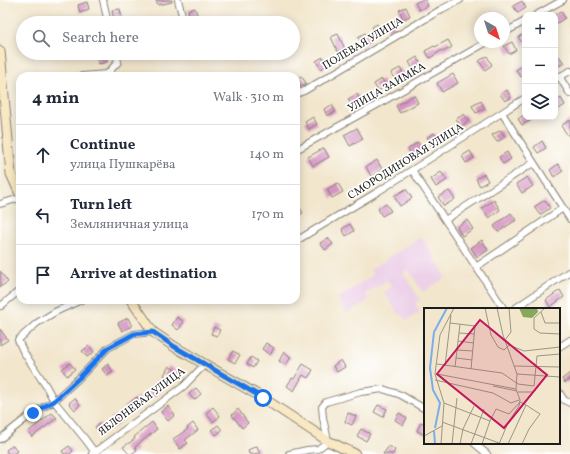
<!DOCTYPE html>
<meta charset="utf-8">
<style>
body{margin:0;font-family:Vollkorn,serif;background:#f2f2f3;color:#1f2937}
.controls{position:absolute;right:12px;top:12px;display:grid;overflow:hidden;border-radius:8px;box-shadow:0 2px 10px #0003}
.controls button{width:36px;height:36px;display:grid;place-items:center;padding:0;border:0;border-bottom:1px solid #e0e1e3;background:#fff;color:#1f2937;font:20px sans-serif}
.compass{position:absolute;left:474px;top:12px;width:36px;height:36px;border-radius:50%;background:#fff;box-shadow:0 2px 10px #0003;rotate:141deg}
.stop{position:absolute;width:12px;height:12px;margin:-9px;border:3px solid #1a73e8;border-radius:50%;background:#fff}
.stop.end{background:#1a73e8;border-color:#fff;box-shadow:0 1px 4px #0008}
.list{margin:0;padding:0;list-style:none}
h2{display:flex;justify-content:space-between;align-items:center;height:52px;margin:0;padding:0 16px;font-size:17px}
h2 small{font-size:13px;font-weight:400;color:#747a83}
.list li{display:grid;grid-template-columns:26px 1fr auto;gap:12px;align-items:center;box-sizing:border-box;height:60px;padding:0 16px;border-top:1px solid #e0e1e3}
.list b{display:block;font-size:15px;white-space:nowrap}
.list p{margin:0;font-size:13px;white-space:nowrap;color:#747a83}
.list em{font-size:13px;font-style:normal;color:#747a83}
.icon{flex:none;width:22px;height:22px;fill:none;stroke:currentColor;stroke-width:2;stroke-linecap:round;stroke-linejoin:round}
.map{position:relative;flex:none;width:570px;height:454px;overflow:hidden}
.search{position:absolute;background:#fff;box-shadow:0 2px 10px #0003;left:16px;top:16px;width:284px;height:44px;display:flex;align-items:center;gap:10px;box-sizing:border-box;padding:0 14px;border-radius:22px;color:#747a83;font-size:15px}
.panel{position:absolute;background:#fff;box-shadow:0 2px 10px #0003;left:16px;top:72px;width:284px;height:232px;border-radius:12px}
.map>svg:first-child{display:block}
.built{fill:#edd1e9}
.building{fill:#d693c3}
.lines{fill:none;stroke-linecap:round;stroke-linejoin:round}
.street-casing{stroke:#878174;stroke-width:8}
.secondary-casing{stroke:#878174;stroke-width:11}
.street{stroke:#fff;stroke-width:6}
.secondary{stroke:#f8e8c3;stroke-width:9}
.route{stroke:#1a73e8;stroke-width:5}
.labels{text-anchor:middle;dominant-baseline:central;stroke-width:3.5;stroke-linejoin:round;paint-order:stroke}
.street-label{font-size:11px;fill:#1c1c1c;stroke:#fff}
.inset-river{fill:none;stroke:#7cade7;stroke-width:2}
.inset-road{fill:none;stroke:#9c9586;stroke-width:1}
.view{fill:#c2185b;fill-opacity:0.15;stroke:#c2185b;stroke-width:2}
.inset-edge{fill:none;stroke:#1c1c1c;stroke-width:2}
</style>
<div class="map">
<svg width="570" height="454" viewBox="0 0 570 454">
<rect width="100%" height="100%" fill="#fff"/>
<filter id="ink" filterUnits="userSpaceOnUse"><feTurbulence type="fractalNoise" baseFrequency=".025" numOctaves="2"/><feDisplacementMap in="SourceGraphic" scale="8" xChannelSelector="R" yChannelSelector="G"/><feConvolveMatrix kernelMatrix="1 2 1 2 8 2 1 2 1" color-interpolation-filters="sRGB"/></filter>
<filter id="wash" filterUnits="userSpaceOnUse"><feTurbulence type="fractalNoise" baseFrequency=".012" numOctaves="4" result="noise"/><feDisplacementMap in="SourceGraphic" scale="16" xChannelSelector="R" yChannelSelector="G"/><feGaussianBlur stdDeviation="0.9" result="paint"/><feColorMatrix in="noise" values="0 0 0 0 0 0 0 0 0 0 0 0 0 0 0 0 0 1.4 0 .05"/><feComposite in="paint" operator="in"/></filter>
<g filter="url(#wash)">
<rect width="100%" height="100%" fill="#f2e6cc"/>
<path class="built" d="M 421,237 L 446,277 L 423,292 L 408,269 L 403,272 L 420,300 L 415,303 L 420,312 L 406,321 L 401,314 L 399,315 L 384,292 L 392,287 L 387,280 L 365,294 L 369,300 L 347,313 L 338,298 L 373,275 L 370,270 Z"/>
<g id="blocks">
<path class="building" d="M 156,0 L 172,0 L 172,2 L 158,5 Z
M 421,0 L 425,0 L 428,6 L 419,10 L 415,3 Z
M 522,1 L 526,8 L 518,13 L 513,6 Z
M 87,2 L 89,9 L 80,13 L 78,5 Z
M 406,7 L 410,16 L 403,19 L 399,10 Z
M 195,8 L 198,17 L 190,19 L 188,10 Z
M 120,9 L 122,19 L 114,20 L 112,10 Z
M 561,11 L 565,18 L 557,23 L 555,20 L 555,15 Z
M 217,16 L 219,23 L 200,23 L 200,22 Z
M 394,20 L 397,27 L 389,31 L 385,24 Z
M 377,24 L 381,30 L 376,33 L 372,27 Z
M 365,33 L 370,41 L 363,46 L 358,37 Z
M 525,33 L 525,47 L 518,37 Z
M 338,34 L 345,49 L 338,52 L 331,37 Z
M 448,40 L 452,47 L 443,52 L 442,50 L 430,58 L 425,51 L 434,46 L 435,47 Z
M 512,42 L 516,50 L 509,54 L 504,46 Z
M 106,54 L 107,62 L 98,64 L 96,56 Z
M 487,56 L 492,65 L 485,70 L 479,61 Z
M 559,56 L 564,63 L 555,68 L 555,58 Z
M 323,57 L 328,65 L 321,69 L 316,61 Z
M 417,57 L 421,64 L 413,69 L 409,62 Z
M 525,64 L 525,74 L 521,77 L 516,70 Z
M 400,68 L 404,75 L 395,80 L 391,73 Z
M 453,74 L 458,83 L 442,92 L 437,83 Z
M 301,76 L 306,83 L 300,87 L 296,79 Z
M 382,79 L 386,86 L 378,91 L 374,84 Z
M 507,90 L 511,98 L 505,101 L 500,94 Z
M 357,94 L 361,101 L 352,106 L 348,99 Z
M 414,95 L 418,103 L 400,113 L 396,106 Z
M 561,98 L 565,105 L 557,110 L 555,108 L 555,102 Z
M 481,101 L 485,109 L 476,113 L 472,106 Z
M 332,105 L 336,112 L 327,116 L 324,109 Z
M 464,114 L 469,121 L 461,126 L 456,119 Z
M 525,114 L 525,117 L 529,117 L 531,120 L 522,125 L 518,119 Z
M 313,117 L 317,124 L 309,129 L 305,122 Z
M 570,120 L 570,138 L 561,126 Z
M 357,128 L 363,139 L 350,146 L 344,135 Z
M 501,130 L 505,137 L 497,142 L 492,135 Z
M 434,133 L 439,141 L 432,146 L 427,137 Z
M 542,141 L 546,148 L 538,153 L 534,147 Z
M 418,142 L 423,151 L 413,157 L 408,149 Z
M 324,148 L 329,157 L 313,166 L 308,157 Z
M 470,151 L 474,158 L 466,163 L 462,156 Z
M 507,152 L 511,159 L 503,164 L 499,157 Z
M 377,160 L 382,169 L 371,176 L 366,167 Z
M 558,164 L 563,171 L 554,177 L 550,170 Z
M 441,172 L 447,180 L 436,187 L 431,179 Z
M 484,174 L 488,181 L 480,186 L 476,179 Z
M 527,177 L 533,186 L 522,193 L 516,184 Z
M 338,183 L 343,192 L 332,198 L 327,189 Z
M 406,189 L 412,198 L 400,206 L 394,196 Z
M 449,191 L 455,199 L 444,206 L 438,197 Z
M 494,200 L 500,210 L 489,218 L 482,208 Z
M 545,200 L 550,208 L 540,215 L 534,207 Z
M 386,204 L 391,211 L 382,216 L 378,209 Z
M 299,206 L 303,213 L 296,217 L 296,207 Z
M 511,213 L 516,220 L 498,232 L 494,226 Z
M 467,220 L 473,229 L 462,236 L 457,227 Z
M 350,224 L 354,231 L 346,236 L 342,229 Z
M 328,238 L 333,244 L 325,250 L 320,243 Z
M 482,240 L 488,250 L 477,257 L 471,248 Z
M 0,271 L 8,282 L 0,287 Z
M 560,290 L 564,297 L 550,307 L 546,300 Z
M 177,317 L 184,322 L 178,330 L 172,325 Z
M 128,318 L 132,326 L 122,331 L 118,323 Z
M 214,327 L 220,330 L 217,336 L 211,334 Z
M 0,329 L 8,340 L 0,345 Z
M 266,343 L 274,348 L 270,355 L 262,349 Z
M 89,346 L 94,352 L 87,357 L 82,351 Z
M 233,351 L 240,355 L 235,363 L 228,359 Z
M 284,352 L 291,357 L 286,365 L 279,361 Z
M 251,357 L 257,361 L 253,368 L 247,364 Z
M 341,360 L 345,367 L 337,372 L 333,366 Z
M 70,363 L 75,369 L 67,376 L 62,369 Z
M 108,364 L 113,372 L 107,376 L 102,369 Z
M 303,364 L 313,370 L 308,378 L 303,375 L 294,391 L 287,386 L 292,378 L 294,379 Z
M 169,366 L 179,373 L 173,381 L 164,375 Z
M 570,373 L 570,380 L 565,383 L 562,379 Z
M 196,388 L 201,394 L 194,400 L 189,394 Z
M 154,389 L 158,394 L 153,397 L 149,392 Z
M 137,397 L 142,403 L 129,413 L 124,407 Z
M 75,398 L 80,405 L 75,410 L 69,403 Z
M 378,405 L 387,409 L 383,417 L 374,412 Z
M 168,406 L 175,415 L 168,421 L 161,412 Z
M 213,407 L 220,416 L 213,422 L 206,413 Z
M 238,409 L 248,423 L 242,428 L 232,415 Z
M 52,413 L 57,418 L 32,437 L 28,432 Z
M 348,413 L 356,416 L 352,425 L 345,422 Z
M 399,413 L 407,418 L 403,425 L 395,420 Z
M 117,415 L 121,421 L 114,426 L 109,420 Z
M 152,422 L 157,429 L 135,447 L 137,450 L 131,454 L 129,454 L 123,447 L 135,439 L 134,437 Z
M 421,422 L 425,424 L 425,435 L 417,431 Z
M 100,423 L 104,429 L 99,432 L 95,427 Z
M 193,423 L 198,430 L 185,440 L 188,443 L 180,449 L 173,439 L 188,429 L 187,428 Z
M 218,425 L 222,430 L 216,435 L 211,430 Z
M 361,429 L 370,434 L 366,441 L 357,436 Z
M 13,445 L 17,451 L 13,454 L 8,454 L 6,450 Z
M 69,446 L 73,451 L 70,454 L 64,454 L 62,451 Z
M 257,446 L 260,454 L 249,454 L 248,450 Z
M 389,446 L 395,450 L 393,454 L 383,454 Z"/>
</g>
</g>
<g filter="url(#ink)">
<use href="#blocks" fill-opacity="0" stroke="#878174" stroke-width="1"/>
<g class="lines">
<g class="street-casing">
<path id="street" d="M 103,0 L 108,23
M 178,0 L 182,15
M 536,15 L 563,0
M 504,33 L 525,21
M 82,76 L 107,74 L 118,62 L 116,53
M 559,76 L 570,94
M 555,79 L 570,71
M 296,94 L 304,91 L 442,9 L 460,0
M 502,113 L 570,219
M 296,150 L 375,106 L 487,42
M 412,170 L 504,309
M 0,204 L 20,198
M 445,220 L 533,163
M 296,241 L 379,191 L 525,98
M 476,267 L 563,208
M 81,300 L 55,312 L 37,323 L 18,340 L 23,351 L 46,386 L 54,401 L 85,439 L 96,454
M 1,306 L 20,290
M 514,309 L 570,271
M 559,347 L 570,340
M 559,392 L 564,400 L 570,403
M 0,439 L 33,413 L 54,401 L 79,378 L 108,348 L 134,334 L 153,332
M 474,443 L 487,454
M 92,454 L 184,386 L 205,364
M 289,454 L 307,450 L 318,449 L 328,441 L 323,418 L 322,407 L 326,402 L 361,392 L 383,389 L 401,395 L 425,409"/>
</g>
<g class="secondary-casing">
<path id="secondary" d="M 0,51 L 11,174 L 20,194
M 131,300 L 153,332 L 175,347 L 263,398 L 328,441 L 355,454"/>
</g>
<use href="#street" class="street"/>
<use href="#secondary" class="secondary"/>
</g>
</g>
<g class="lines" filter="url(#ink)">
<path class="route" d="M 33,413 L 54,401 L 79,378 L 108,348 L 134,334 L 153,332 L 175,347 L 263,398"/>
</g>
<g class="labels">
<g class="street-label">
<text transform="translate(363 44) rotate(-31)">ПОЛЕВАЯ УЛИЦА</text>
<text transform="translate(387 88) rotate(-30)">УЛИЦА ЗАИМКА</text>
<text transform="translate(406 162) rotate(-32)">СМОРОДИНОВАЯ УЛИЦА</text>
<text transform="translate(142 402) rotate(-37)">ЯБЛОНЕВАЯ УЛИЦА</text>
</g>
</g>
<g transform="translate(424 308)">
<rect width="136" height="136" fill="#f2e6cc"/>
<path d="M 95,0 L 113,0 L 114,4 L 108,10 L 99,9 Z" fill="#86a85c"/>
<path class="inset-river" d="M 11,120 L 16,95 L 9,82 L 6,60 L 10,24 L 23,0M 10,123 L 11,136"/>
<path class="inset-road" d="M 61,0 L 67,27 L 74,39 L 80,42 L 85,37 L 100,43 L 136,39M 73,0 L 79,27 L 93,66 L 92,81 L 96,92 L 95,98 L 84,115 L 75,136M 121,0 L 110,10 L 110,21 L 116,25 L 136,26M 117,4 L 121,15 L 136,15M 26,15 L 51,18 L 47,61M 35,25 L 51,26M 81,32 L 87,24 L 85,0M 34,33 L 50,35M 33,42 L 49,43M 32,50 L 48,52M 13,56 L 78,65 L 94,76 L 110,78 L 113,48 L 136,46M 21,58 L 27,7M 90,58 L 136,59M 31,59 L 36,16M 13,66 L 92,81M 93,66 L 136,69M 11,72 L 69,85 L 87,95 L 95,92M 69,78 L 93,83M 94,84 L 108,84M 20,95 L 66,113 L 72,101 L 85,106 L 96,94 L 102,97 L 84,136M 18,114 L 75,135M 0,128 L 18,118M 17,136 L 20,95 L 11,66 L 16,27 L 30,0M 28,136 L 33,90M 36,136 L 39,121 L 50,98M 47,136 L 60,101M 58,136 L 66,113M 98,136 L 105,121 L 116,106 L 102,97"/>
<path class="view" d="M 56,12 L 123,67 L 80,120 L 13,66 Z"/>
<rect width="136" height="136" class="inset-edge"/>
</g>
</svg>
<div class="controls">
<button>+</button>
<button>−</button>
<button><svg class="icon" aria-label="layers" viewBox="0 0 24 24"><path d="M12 4l9 5-9 5-9-5zM3 14l9 5 9-5"/></svg></button>
</div>
<svg class="compass" viewBox="-18 -18 36 36"><path d="M0-13l5 13h-10z" fill="#e53935"/><path d="M0 13l5-13h-10z" fill="#747a83"/></svg>
<div class="stop" style="left:263px;top:398px"></div>
<div class="stop end" style="left:33px;top:413px"></div>
<div class="search"><svg class="icon" aria-label="search" viewBox="0 0 24 24"><circle cx="10" cy="10" r="6"/><path d="M15 15l6 6"/></svg>Search here</div>
<section class="panel">
<h2>4 min<small>Walk · 310 m</small></h2>
<ul class="list">
<li><svg class="icon" aria-label="ahead" viewBox="0 0 24 24"><path d="M12 20V5M6 11l6-6 6 6"/></svg><div><b>Continue</b><p>улица Пушкарёва</p></div><em>140 m</em></li>
<li><svg class="icon" aria-label="left" viewBox="0 0 24 24"><path d="M17 20v-9H6M10 6l-5 5 5 5"/></svg><div><b>Turn left</b><p>Земляничная улица</p></div><em>170 m</em></li>
<li><svg class="icon" aria-label="arrive" viewBox="0 0 24 24"><path d="M6 21V4h12l-3 4 3 4H6"/></svg><div><b>Arrive at destination</b></div></li>
</ul>
</section>
</div>
